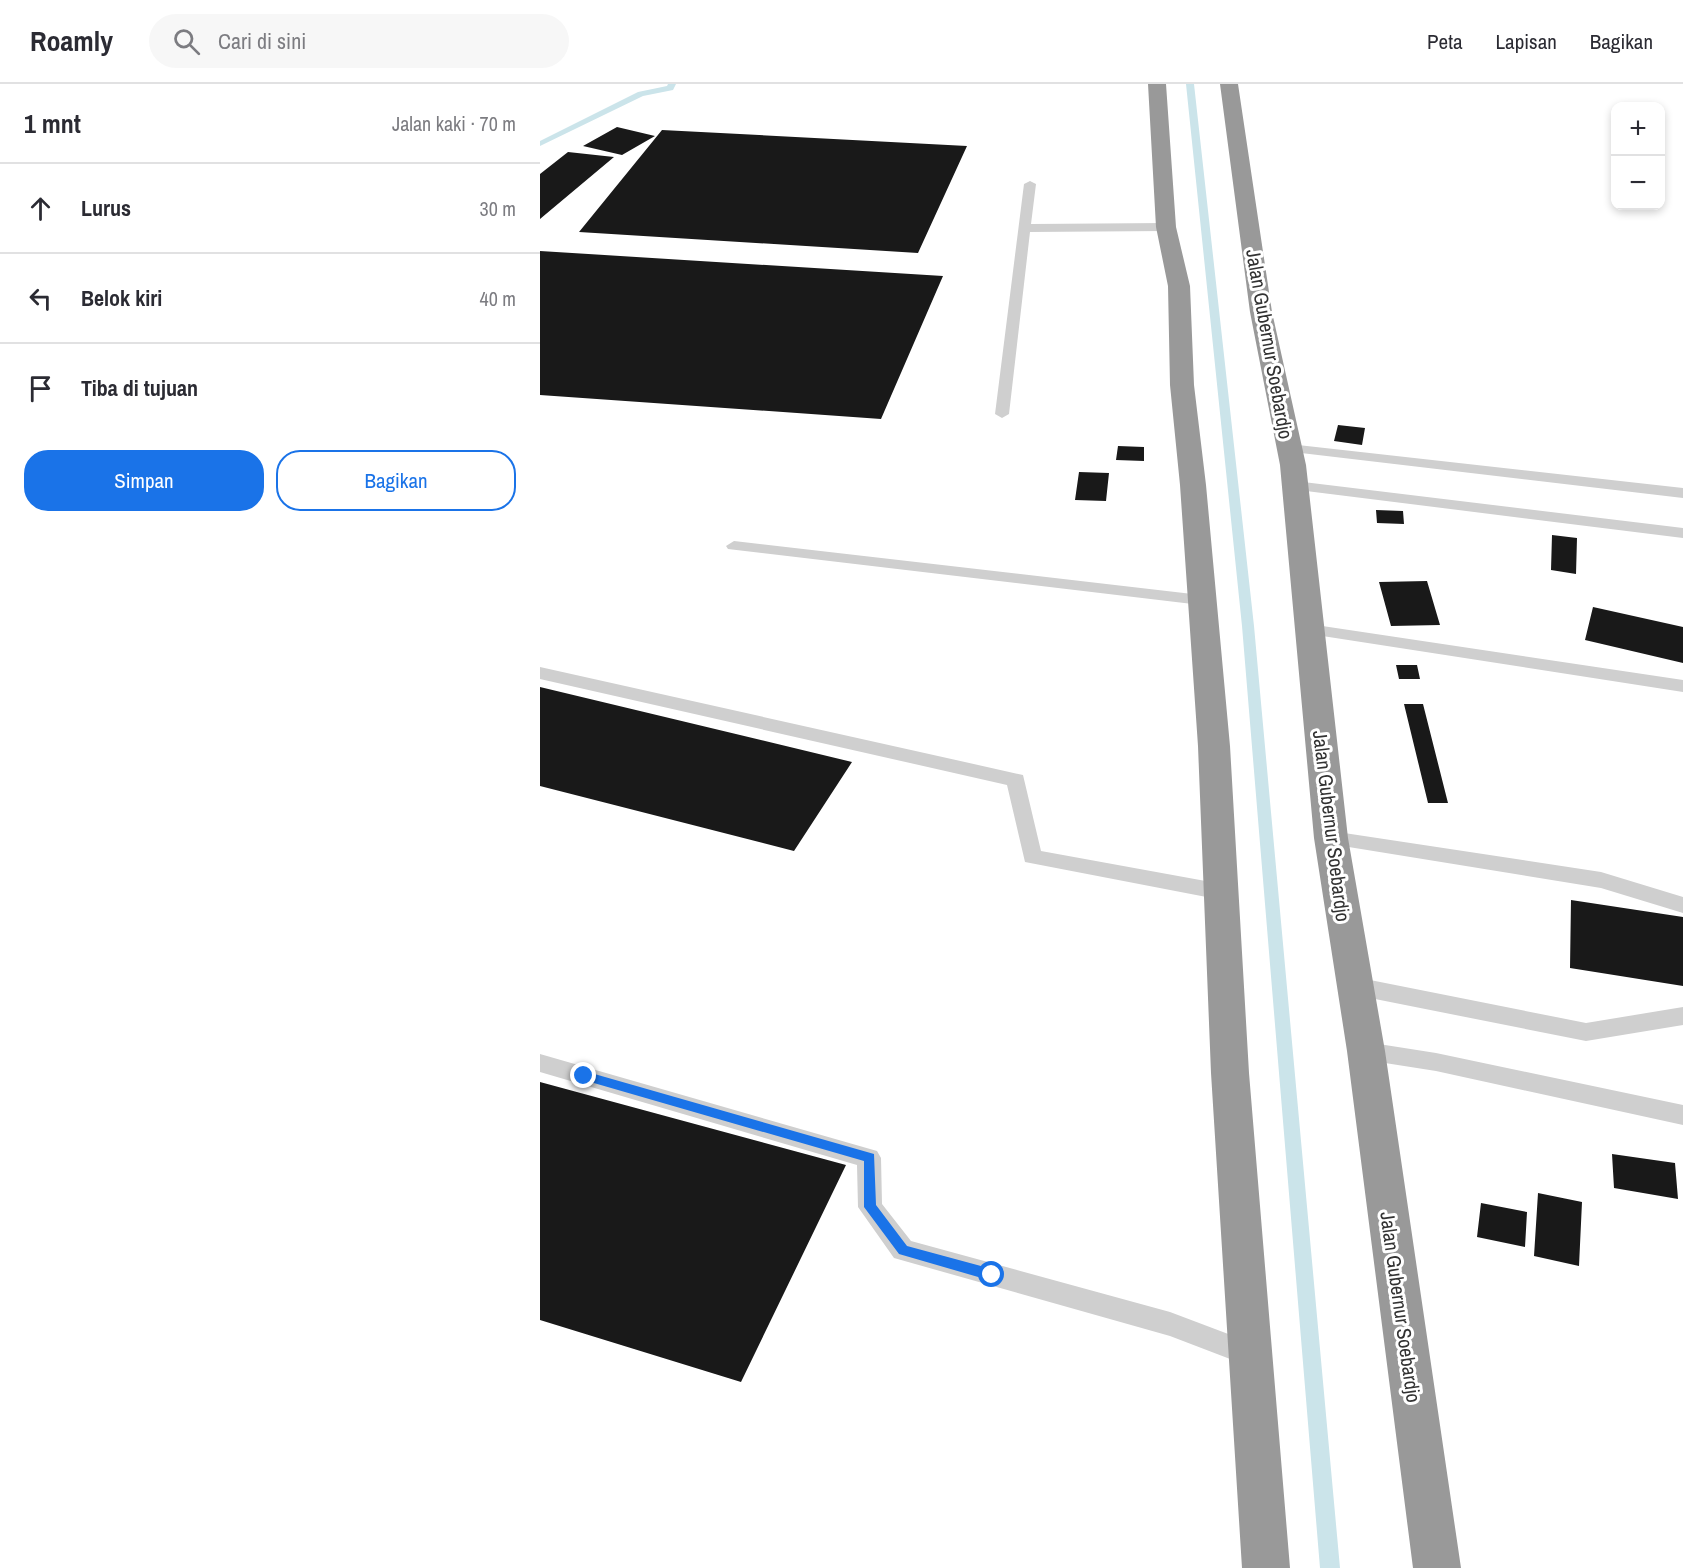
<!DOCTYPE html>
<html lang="id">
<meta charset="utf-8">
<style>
body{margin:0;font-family:"Archivo Narrow",sans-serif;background:#f7f7f7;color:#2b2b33}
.controls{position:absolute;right:18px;top:18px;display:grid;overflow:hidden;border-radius:12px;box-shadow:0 3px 9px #0003}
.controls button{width:54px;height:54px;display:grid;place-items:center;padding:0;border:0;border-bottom:2px solid #e1e1e2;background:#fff;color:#2b2b33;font:30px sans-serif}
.stop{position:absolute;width:18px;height:18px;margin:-14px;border:4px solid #1a73e8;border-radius:50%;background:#fff}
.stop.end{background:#1a73e8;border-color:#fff;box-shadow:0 2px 6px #0008}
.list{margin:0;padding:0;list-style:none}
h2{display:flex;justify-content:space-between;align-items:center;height:78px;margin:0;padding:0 24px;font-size:26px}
h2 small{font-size:20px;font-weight:400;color:#7c7c81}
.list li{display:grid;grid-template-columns:39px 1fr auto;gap:18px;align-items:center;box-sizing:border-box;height:90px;padding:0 24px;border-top:2px solid #e1e1e2}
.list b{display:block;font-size:22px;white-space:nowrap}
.list em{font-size:20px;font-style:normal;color:#7c7c81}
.actions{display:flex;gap:12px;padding:18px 24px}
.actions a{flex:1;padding:14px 0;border:2px solid #1a73e8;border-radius:24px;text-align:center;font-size:21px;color:#1a73e8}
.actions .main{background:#1a73e8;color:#fff}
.icon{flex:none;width:33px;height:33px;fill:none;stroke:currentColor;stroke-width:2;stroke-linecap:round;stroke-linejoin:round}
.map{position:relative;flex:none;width:1143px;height:1484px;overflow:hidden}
header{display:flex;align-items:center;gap:36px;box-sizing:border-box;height:84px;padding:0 30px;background:#fff;border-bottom:2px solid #e1e1e2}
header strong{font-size:28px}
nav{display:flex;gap:33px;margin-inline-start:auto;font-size:21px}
.search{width:420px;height:54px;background:#f7f7f7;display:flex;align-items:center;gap:15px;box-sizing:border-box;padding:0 21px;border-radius:33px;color:#7c7c81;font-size:22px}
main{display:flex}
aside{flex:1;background:#fff}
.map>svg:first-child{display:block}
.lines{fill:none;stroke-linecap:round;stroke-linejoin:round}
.stream{fill:#cbe4ea;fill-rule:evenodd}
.building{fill:#191919}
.lane{fill:#cfcfcf;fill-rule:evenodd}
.highway{fill:#999;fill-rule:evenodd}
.route{fill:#1a73e8}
.labels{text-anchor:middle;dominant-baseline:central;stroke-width:6;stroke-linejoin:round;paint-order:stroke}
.street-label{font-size:20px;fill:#323232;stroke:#fff}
</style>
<header>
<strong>Roamly</strong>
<div class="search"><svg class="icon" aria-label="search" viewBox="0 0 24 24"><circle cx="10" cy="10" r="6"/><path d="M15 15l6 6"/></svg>Cari di sini</div>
<nav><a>Peta</a><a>Lapisan</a><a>Bagikan</a></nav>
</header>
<main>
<aside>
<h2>1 mnt<small>Jalan kaki · 70 m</small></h2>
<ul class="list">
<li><svg class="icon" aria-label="ahead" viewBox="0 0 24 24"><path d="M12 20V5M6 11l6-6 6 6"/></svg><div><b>Lurus</b></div><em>30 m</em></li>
<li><svg class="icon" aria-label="left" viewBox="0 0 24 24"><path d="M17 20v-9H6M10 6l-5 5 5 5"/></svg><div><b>Belok kiri</b></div><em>40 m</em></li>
<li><svg class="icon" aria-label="arrive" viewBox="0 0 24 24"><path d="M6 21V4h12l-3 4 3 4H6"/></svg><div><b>Tiba di tujuan</b></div></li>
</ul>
<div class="actions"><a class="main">Simpan</a><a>Bagikan</a></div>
</aside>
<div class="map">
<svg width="1143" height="1484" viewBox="0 0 1143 1484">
<rect width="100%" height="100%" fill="#fff"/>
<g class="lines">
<path class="stream" d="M 128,0 L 136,0 L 133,6 L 103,12 L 0,62 L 0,57 L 98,8 L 127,2 Z
M 646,0 L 654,0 L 714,542 L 800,1484 L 780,1484 L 702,542 Z"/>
</g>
<path class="building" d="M 77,43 L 115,52 L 82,71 L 43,62 Z
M 122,46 L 427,62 L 378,169 L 39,148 Z
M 28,68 L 74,73 L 0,135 L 0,90 Z
M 0,167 L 403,192 L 341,335 L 0,311 Z
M 798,341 L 825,344 L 822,361 L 794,357 Z
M 578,362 L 604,363 L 604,377 L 576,376 Z
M 539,388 L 569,389 L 566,417 L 535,416 Z
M 836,426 L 863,427 L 864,440 L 837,439 Z
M 1012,451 L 1037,454 L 1036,490 L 1011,486 Z
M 887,497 L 900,541 L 851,542 L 839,498 Z
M 1053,523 L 1143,543 L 1143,579 L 1045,556 Z
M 856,581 L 877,581 L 880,595 L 859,595 Z
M 0,603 L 312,678 L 254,767 L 0,702 Z
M 864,620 L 883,620 L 908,719 L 888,719 Z
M 1031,816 L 1143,833 L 1143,902 L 1030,884 Z
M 0,998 L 306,1081 L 201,1298 L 0,1236 Z
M 1072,1070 L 1135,1079 L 1138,1115 L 1074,1104 Z
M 998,1109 L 1042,1118 L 1039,1182 L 994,1172 Z
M 941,1119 L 987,1128 L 985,1163 L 937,1153 Z"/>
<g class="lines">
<path class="lane" d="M 490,97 L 496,100 L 491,140 L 626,139 L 632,143 L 626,147 L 490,148 L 469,330 L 462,334 L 455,330 L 484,100 Z
M 749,360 L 1143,404 L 1143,414 L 744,367 L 742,364 L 744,361 Z
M 755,397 L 1143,444 L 1143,454 L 750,405 L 747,402 L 750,399 Z
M 194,457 L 661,511 L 669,516 L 661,521 L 188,465 L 186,462 Z
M 769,540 L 1143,596 L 1143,608 L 763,549 L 760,545 Z
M 0,583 L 483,691 L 501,767 L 682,800 L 689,803 L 692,808 L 689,813 L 682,816 L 485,778 L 467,701 L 0,595 Z
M 791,747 L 1061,788 L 1143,813 L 1143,829 L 1061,804 L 784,759 L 781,754 L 784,749 Z
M 815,893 L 1046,939 L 1143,923 L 1143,941 L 1046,957 L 815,911 L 807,908 L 804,902 L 807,896 Z
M 826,958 L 896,969 L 1143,1021 L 1143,1041 L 896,987 L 826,976 L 818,973 L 815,967 L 818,961 Z
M 0,970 L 337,1067 L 341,1074 L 342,1120 L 371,1157 L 630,1228 L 720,1262 L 724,1271 L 720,1280 L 711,1283 L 630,1252 L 354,1174 L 318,1123 L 317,1081 L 0,988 Z"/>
<path class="highway" d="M 608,0 L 626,0 L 636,143 L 650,202 L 654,301 L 666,401 L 690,662 L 709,989 L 750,1484 L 702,1484 L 671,989 L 658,662 L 640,401 L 630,301 L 628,202 L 616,143 Z
M 680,0 L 698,0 L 732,228 L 766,381 L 808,754 L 845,967 L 921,1484 L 873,1484 L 807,967 L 774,754 L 740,381 L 710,228 Z"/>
</g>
<path class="route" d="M 44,987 L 334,1070 L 336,1121 L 367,1162 L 452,1185 L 456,1187 L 456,1195 L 452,1197 L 359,1170 L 324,1123 L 324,1077 L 40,995 L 40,989 Z"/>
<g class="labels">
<g class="street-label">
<text transform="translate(730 260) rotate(80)">Jalan Gubernur Soebardjo</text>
<text transform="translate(792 742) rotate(83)">Jalan Gubernur Soebardjo</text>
<text transform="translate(861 1223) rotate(82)">Jalan Gubernur Soebardjo</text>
</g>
</g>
</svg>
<div class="controls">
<button>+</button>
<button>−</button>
</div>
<div class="stop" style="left:452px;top:1191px"></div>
<div class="stop end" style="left:44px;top:992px"></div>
</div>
</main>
